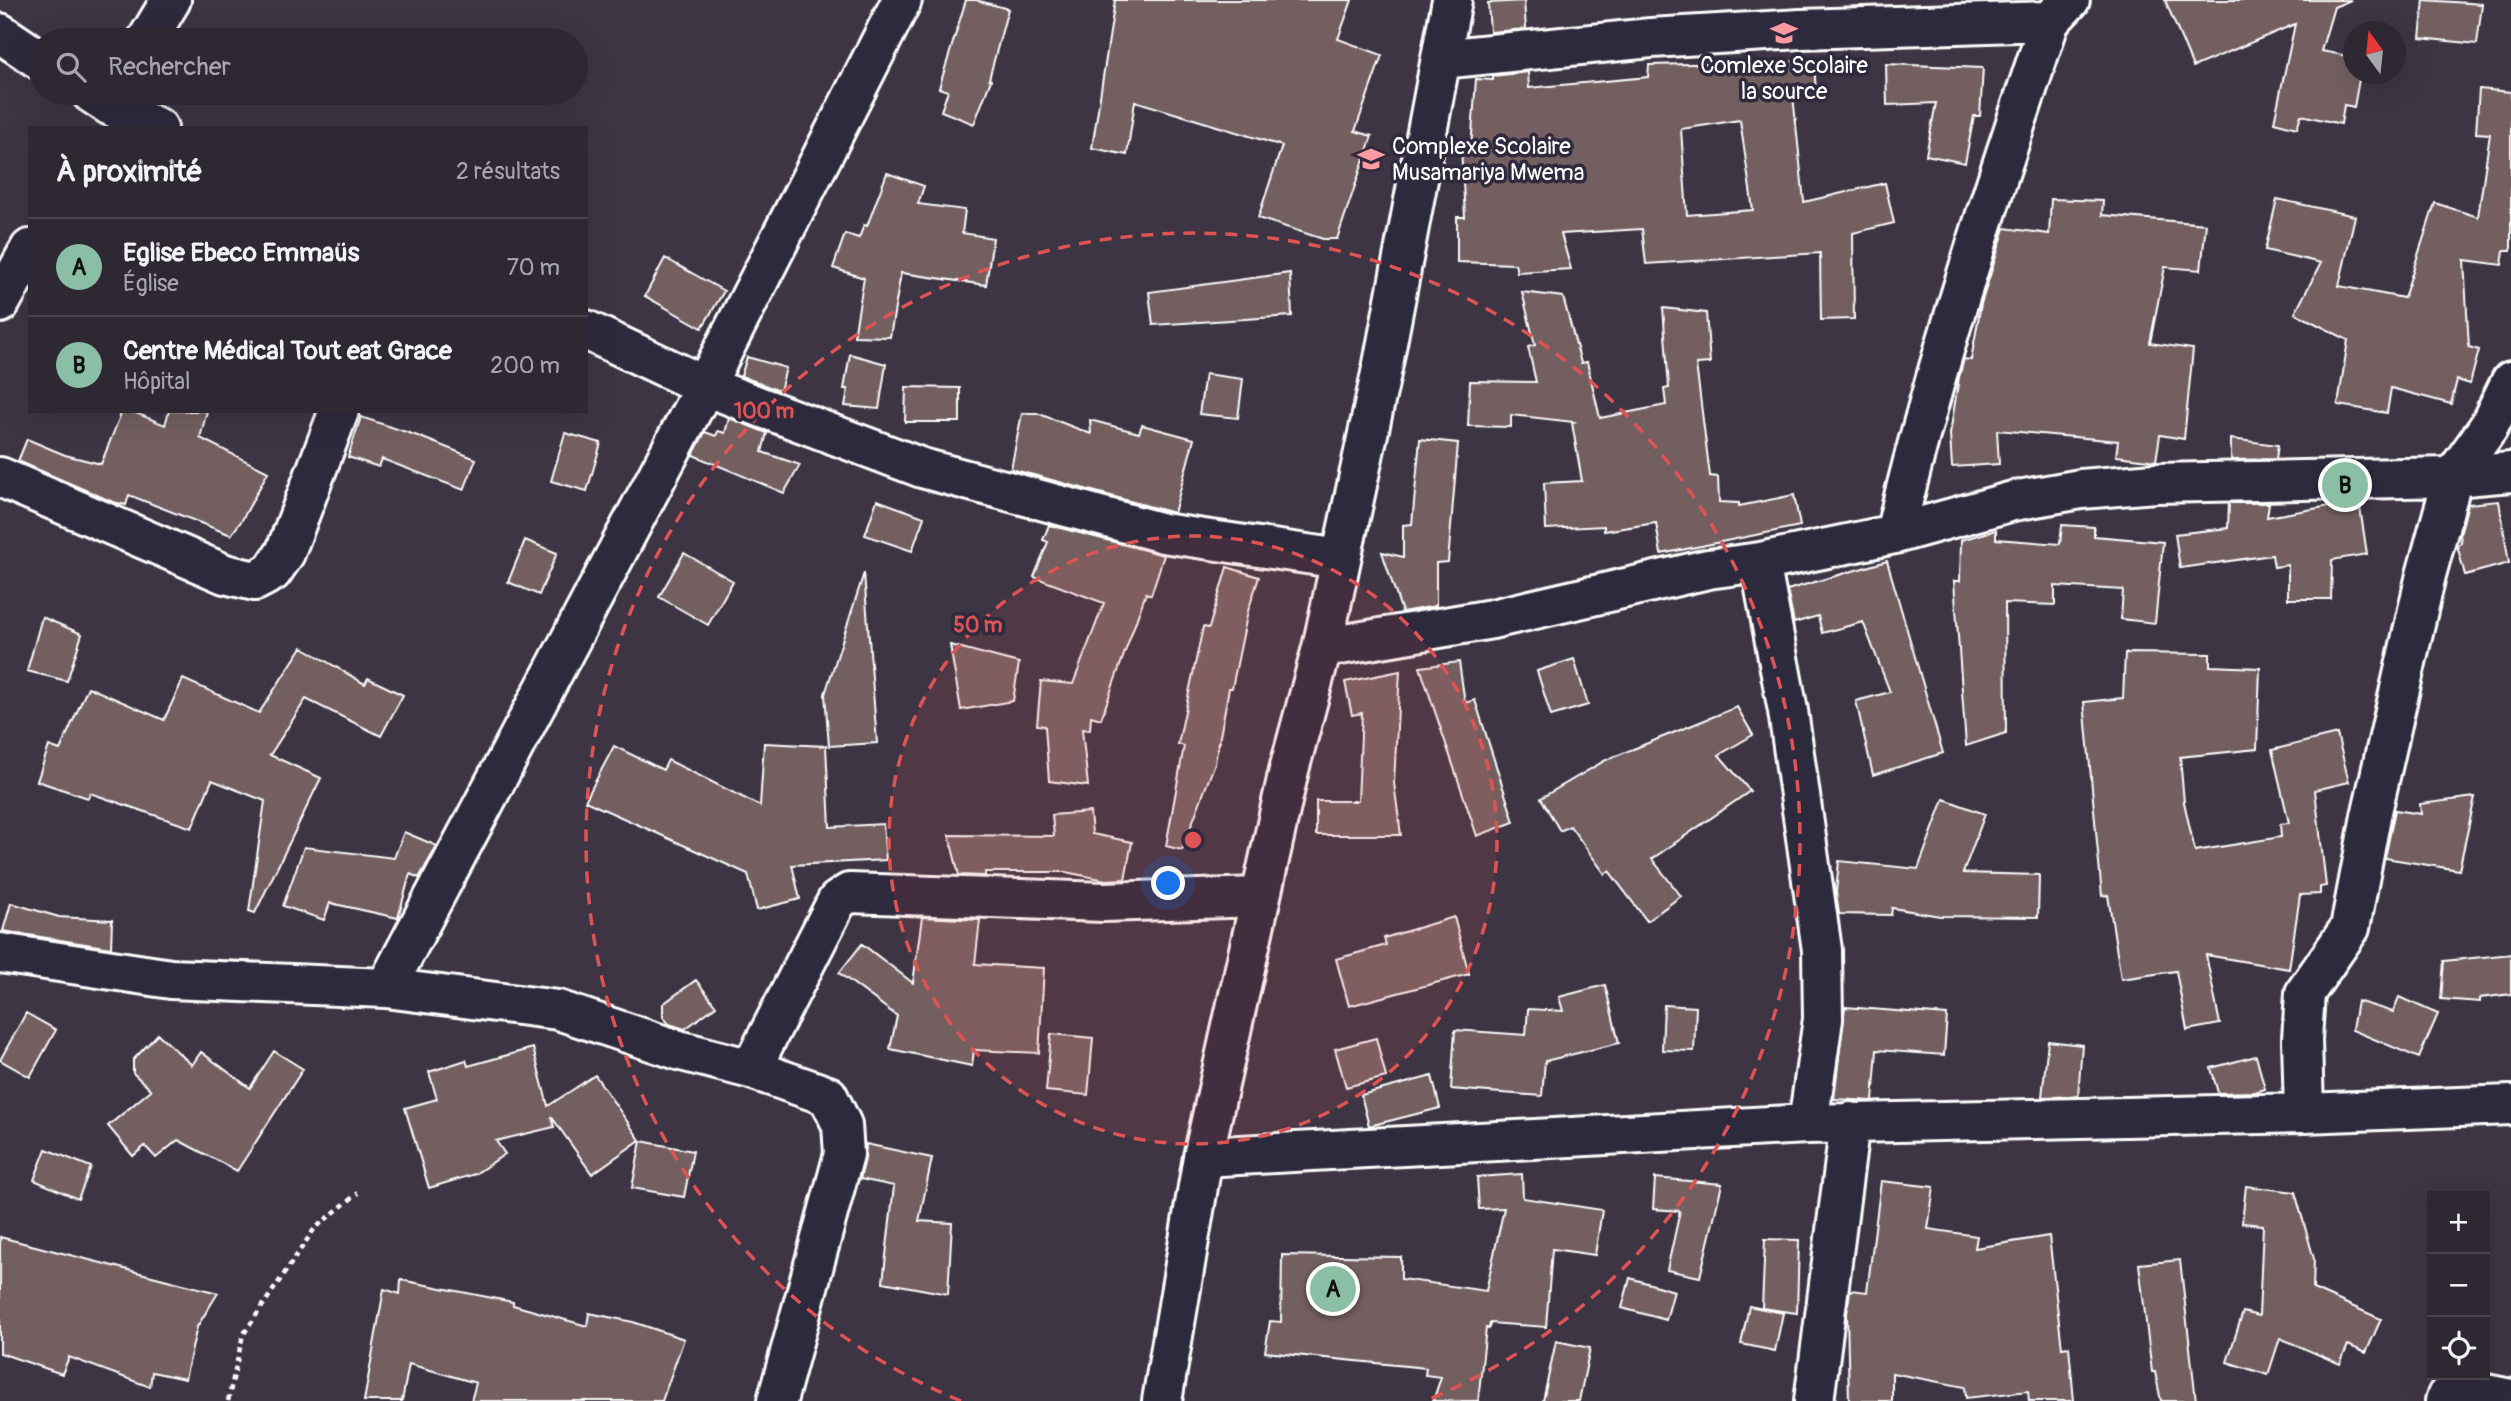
<!DOCTYPE html>
<html lang="fr">
<meta charset="utf-8">
<style>
body{margin:0;font-family:Pangolin,sans-serif;background:#3a343f;color:#f1f3f6}
.controls{position:absolute;right:21px;bottom:21px;display:grid;overflow:hidden;border-radius:0px;box-shadow:0 7px 28px #0002}
.controls button{width:63px;height:63px;display:grid;place-items:center;padding:0;border:0;border-bottom:2px solid #49444e;background:#2e2833;color:#f1f3f6;font:35px sans-serif}
.compass{position:absolute;left:2343px;top:21px;width:63px;height:63px;border-radius:50%;background:#2e2833;box-shadow:0 7px 28px #0002;rotate:345deg}
.you{position:absolute;left:1169px;top:884px;width:24px;height:24px;margin:-18px;border:5px solid #fff;border-radius:50%;background:#1a73e8;box-shadow:0 0 0 10px #1a73e833}
.badge{display:grid;place-items:center;width:46px;height:46px;border-radius:50%;background:#8abfa5;color:#111;font-size:23px;font-weight:700}
.pin{position:absolute;translate:-50% -50%;border:4px solid #fff;box-shadow:0 2px 7px #0006}
.list{margin:0;padding:0;list-style:none}
h2{display:flex;justify-content:space-between;align-items:center;height:91px;margin:0;padding:0 28px;font-size:30px}
h2 small{font-size:23px;font-weight:400;color:#a7a6ac}
.list li{display:grid;grid-template-columns:46px 1fr auto;gap:21px;align-items:center;box-sizing:border-box;height:98px;padding:0 28px;border-top:2px solid #49444e}
.list b{display:block;font-size:26px;white-space:nowrap}
.list p{margin:0;font-size:23px;white-space:nowrap;color:#a7a6ac}
.list em{font-size:23px;font-style:normal;color:#a7a6ac}
.icon{flex:none;width:38px;height:38px;fill:none;stroke:currentColor;stroke-width:2;stroke-linecap:round;stroke-linejoin:round}
.map{position:relative;flex:none;width:2511px;height:1401px;overflow:hidden}
.search{position:absolute;background:#2e2833;box-shadow:0 7px 28px #0002;left:28px;top:28px;width:560px;height:77px;display:flex;align-items:center;gap:18px;box-sizing:border-box;padding:0 24px;border-radius:38px;color:#a7a6ac;font-size:26px}
.panel{position:absolute;background:#2e2833;box-shadow:0 7px 28px #0002;left:28px;top:126px;width:560px;height:287px;border-radius:0px}
.map>svg:first-child{display:block}
.building{fill:#735f60;stroke:#fff;stroke-width:2;fill-rule:evenodd}
.lines{fill:none;stroke-linecap:round;stroke-linejoin:round}
.minor-casing{stroke:#fff;stroke-width:44}
.path{stroke:#fff;stroke-width:4.5;stroke-dasharray:5 5;stroke-linecap:butt}
.minor{stroke:#2f2a3d;stroke-width:38}
.ring{fill:none;stroke:#de5353;stroke-width:3.5;stroke-dasharray:12 9}
.labels{text-anchor:middle;dominant-baseline:central;stroke-width:7;stroke-linejoin:round;paint-order:stroke}
.poi-label{font-size:23px;fill:#fff;stroke:#2f2a3d}
.centre{fill:#de5353;stroke:#2f2a3d;stroke-width:3.5}
.ring-label{font-size:21px;text-anchor:middle;font-weight:bold;fill:#de5353;stroke:#2f2a3d;stroke-width:7;stroke-linejoin:round;paint-order:stroke}
</style>
<div class="map">
<svg width="2511" height="1401" viewBox="0 0 2511 1401">
<rect width="100%" height="100%" fill="#3d3544"/>
<filter id="ink" filterUnits="userSpaceOnUse"><feTurbulence type="fractalNoise" baseFrequency=".0143" numOctaves="2"/><feDisplacementMap in="SourceGraphic" scale="14" xChannelSelector="R" yChannelSelector="G"/><feConvolveMatrix kernelMatrix="1 2 1 2 8 2 1 2 1" color-interpolation-filters="sRGB"/></filter>
<g filter="url(#ink)">
<path class="building" d="M 966,0 L 976,0 L 1008,9 L 989,79 L 991,80 L 974,124 L 941,111 L 948,91 L 939,88 Z
M 1115,0 L 1352,0 L 1338,39 L 1382,55 L 1355,131 L 1372,136 L 1337,239 L 1323,239 L 1258,218 L 1282,146 L 1135,101 L 1127,155 L 1092,148 Z
M 2165,0 L 2351,0 L 2334,7 L 2321,51 L 2354,57 L 2354,74 L 2360,74 L 2354,107 L 2344,105 L 2341,124 L 2301,115 L 2297,128 L 2274,122 L 2295,24 L 2193,67 Z
M 2424,0 L 2482,4 L 2477,44 L 2420,38 Z
M 1524,1 L 1526,29 L 1490,32 L 1488,3 Z
M 1814,61 L 1816,93 L 1793,95 L 1804,202 L 1885,183 L 1894,223 L 1853,233 L 1854,319 L 1821,320 L 1820,253 L 1646,264 L 1642,229 L 1561,234 L 1571,269 L 1517,272 L 1515,264 L 1457,262 L 1457,217 L 1465,217 L 1461,148 L 1471,148 L 1476,79 L 1493,80 L 1493,76 L 1528,72 L 1529,88 L 1648,77 L 1649,65 ZM 1740,120 L 1753,210 L 1687,215 L 1681,129 Z
M 1886,64 L 1983,68 L 1980,116 L 1974,116 L 1965,163 L 1926,155 L 1936,103 L 1887,105 Z
M 2479,89 L 2511,92 L 2511,250 L 2504,250 L 2502,265 L 2464,260 L 2469,347 L 2479,350 L 2470,384 L 2457,380 L 2451,404 L 2391,388 L 2387,413 L 2338,405 L 2348,340 L 2295,313 L 2321,263 L 2265,250 L 2277,199 L 2355,216 L 2339,286 L 2404,298 L 2435,203 L 2478,217 L 2490,134 L 2476,133 Z
M 887,173 L 924,186 L 918,204 L 965,210 L 962,233 L 993,238 L 986,285 L 901,273 L 890,337 L 854,336 L 864,278 L 833,268 L 845,234 L 859,238 L 864,225 L 867,226 Z
M 2051,199 L 2103,201 L 2102,215 L 2206,224 L 2201,270 L 2165,267 L 2150,343 L 2193,349 L 2184,439 L 2160,435 L 2156,461 L 2116,456 L 2118,441 L 1997,430 L 1999,464 L 1952,467 L 1950,434 L 1959,377 L 1964,359 L 1971,360 L 1981,304 L 2005,228 L 2049,234 Z
M 665,258 L 724,291 L 702,328 L 645,296 Z
M 1290,273 L 1292,316 L 1153,325 L 1149,292 Z
M 1522,292 L 1563,297 L 1581,363 L 1587,362 L 1600,418 L 1666,405 L 1664,389 L 1669,388 L 1663,308 L 1706,313 L 1710,363 L 1696,364 L 1710,476 L 1718,477 L 1719,502 L 1739,503 L 1739,506 L 1794,495 L 1800,526 L 1661,554 L 1656,523 L 1604,531 L 1604,526 L 1546,529 L 1544,483 L 1582,481 L 1572,423 L 1574,422 L 1511,415 L 1511,427 L 1468,426 L 1470,381 L 1536,382 L 1528,347 L 1535,345 Z
M 850,354 L 886,364 L 879,409 L 845,406 L 848,389 L 844,389 Z
M 747,357 L 786,368 L 780,391 L 741,376 Z
M 1205,374 L 1243,379 L 1238,418 L 1199,414 Z
M 906,387 L 960,388 L 960,422 L 905,422 Z
M 122,411 L 131,411 L 165,425 L 169,411 L 207,411 L 200,438 L 268,472 L 242,520 L 231,535 L 129,495 L 126,505 L 113,502 L 18,461 L 27,439 L 65,455 L 101,464 Z
M 1022,413 L 1037,413 L 1091,434 L 1090,420 L 1139,433 L 1142,425 L 1194,439 L 1174,513 L 1011,469 Z
M 361,417 L 415,435 L 476,459 L 464,490 L 382,459 L 379,467 L 348,457 Z
M 729,418 L 767,433 L 762,452 L 800,465 L 784,493 L 693,455 L 705,432 L 716,436 L 718,431 L 725,433 Z
M 565,433 L 601,443 L 587,491 L 551,481 Z
M 1420,439 L 1458,443 L 1448,562 L 1436,563 L 1436,606 L 1402,612 L 1382,552 L 1403,557 L 1403,525 L 1412,524 Z
M 2231,439 L 2278,445 L 2276,459 L 2231,460 Z
M 877,500 L 924,517 L 912,551 L 865,535 Z
M 2359,501 L 2367,554 L 2332,560 L 2331,599 L 2288,599 L 2288,565 L 2274,567 L 2272,555 L 2180,568 L 2175,534 L 2228,528 L 2229,503 L 2269,503 L 2267,517 Z
M 2499,501 L 2509,563 L 2465,575 L 2457,545 L 2461,543 L 2460,534 L 2468,504 Z
M 1049,525 L 1164,555 L 1151,595 L 1146,593 L 1101,719 L 1091,716 L 1090,730 L 1082,729 L 1088,786 L 1049,781 L 1045,726 L 1037,725 L 1041,681 L 1073,684 L 1104,603 L 1034,577 L 1048,542 L 1043,540 Z
M 2062,525 L 2094,527 L 2094,536 L 2163,542 L 2155,623 L 2121,619 L 2123,590 L 2055,586 L 2055,605 L 2005,603 L 2006,733 L 1966,746 L 1954,581 L 1960,581 L 1961,540 L 1996,530 L 1996,539 L 2060,544 Z
M 525,540 L 557,553 L 539,595 L 508,582 Z
M 684,553 L 733,581 L 708,625 L 659,597 Z
M 1887,561 L 1943,753 L 1873,775 L 1856,701 L 1890,692 L 1863,622 L 1822,633 L 1818,616 L 1794,623 L 1787,590 Z
M 1227,567 L 1259,577 L 1248,611 L 1232,688 L 1229,688 L 1215,763 L 1182,850 L 1166,846 L 1184,746 L 1178,744 L 1203,627 L 1209,628 Z
M 864,573 L 877,743 L 829,746 L 825,694 Z
M 42,617 L 82,634 L 67,681 L 27,671 Z
M 950,645 L 1019,663 L 1013,701 L 961,710 Z
M 302,647 L 365,684 L 368,678 L 403,695 L 381,736 L 306,699 L 270,755 L 321,778 L 255,913 L 249,911 L 265,801 L 212,780 L 192,828 L 90,793 L 88,798 L 37,781 L 49,746 L 60,750 L 88,687 L 164,720 L 183,679 L 259,713 Z
M 2125,653 L 2210,654 L 2210,666 L 2260,668 L 2257,749 L 2180,757 L 2184,802 L 2195,851 L 2281,837 L 2280,824 L 2289,823 L 2272,750 L 2337,734 L 2349,782 L 2315,790 L 2326,886 L 2320,887 L 2320,894 L 2300,895 L 2289,969 L 2206,955 L 2220,1024 L 2187,1030 L 2176,971 L 2121,979 L 2108,895 L 2102,896 L 2084,702 L 2123,698 Z
M 1574,659 L 1588,705 L 1551,716 L 1537,671 Z
M 1459,662 L 1465,703 L 1475,700 L 1514,822 L 1477,836 L 1420,667 Z
M 1400,671 L 1394,783 L 1401,835 L 1316,835 L 1316,801 L 1358,801 L 1362,713 L 1352,715 L 1345,682 Z
M 1737,707 L 1753,735 L 1719,755 L 1750,791 L 1652,859 L 1681,896 L 1647,921 L 1609,871 L 1605,874 L 1570,826 L 1560,831 L 1541,798 L 1606,760 Z
M 764,743 L 826,746 L 830,827 L 883,824 L 886,860 L 792,865 L 800,899 L 757,910 L 748,874 L 585,801 L 614,746 L 663,770 L 668,760 L 760,806 Z
M 2475,797 L 2459,870 L 2385,858 L 2395,810 L 2421,814 L 2420,804 Z
M 1944,799 L 1985,814 L 1963,873 L 2039,875 L 2038,917 L 1940,916 L 1892,908 L 1891,915 L 1839,914 L 1836,892 L 1839,861 L 1918,869 Z
M 1090,812 L 1092,834 L 1132,842 L 1125,879 L 1106,880 L 1065,872 L 985,872 L 985,876 L 959,875 L 949,835 L 1054,836 L 1052,815 Z
M 404,832 L 437,846 L 419,878 L 410,874 L 398,918 L 330,903 L 324,920 L 283,906 L 304,847 L 394,858 Z
M 11,903 L 59,917 L 112,920 L 111,948 L 3,931 Z
M 922,917 L 980,920 L 975,964 L 1044,968 L 1039,1053 L 974,1050 L 972,1066 L 890,1049 L 897,1016 L 839,973 L 862,944 L 913,983 Z
M 1454,917 L 1469,974 L 1349,1006 L 1336,959 L 1386,945 L 1384,938 Z
M 2511,954 L 2511,994 L 2480,998 L 2480,1002 L 2441,999 L 2444,961 Z
M 696,980 L 716,1006 L 685,1029 L 669,1024 L 663,1017 L 663,1004 Z
M 1605,985 L 1619,1043 L 1545,1061 L 1542,1096 L 1451,1089 L 1455,1030 L 1526,1035 L 1528,1009 L 1563,1011 L 1559,997 Z
M 2399,997 L 2438,1014 L 2419,1058 L 2352,1030 L 2357,1001 L 2393,1012 Z
M 1664,1005 L 1696,1007 L 1694,1051 L 1662,1050 Z
M 1845,1007 L 1947,1015 L 1944,1055 L 1877,1050 L 1873,1101 L 1834,1099 Z
M 26,1013 L 56,1030 L 30,1077 L 0,1060 Z
M 158,1034 L 192,1065 L 201,1052 L 250,1088 L 274,1051 L 303,1069 L 237,1171 L 178,1140 L 156,1158 L 145,1146 L 133,1156 L 108,1126 L 151,1090 L 133,1073 L 133,1060 Z
M 1051,1034 L 1093,1038 L 1088,1095 L 1046,1091 Z
M 1376,1038 L 1386,1077 L 1346,1087 L 1335,1049 Z
M 2048,1041 L 2082,1045 L 2078,1096 L 2042,1097 Z
M 533,1048 L 548,1106 L 595,1075 L 640,1140 L 592,1174 L 551,1116 L 554,1127 L 496,1141 L 505,1154 L 475,1174 L 429,1188 L 405,1108 L 437,1099 L 429,1072 L 466,1060 L 468,1066 Z
M 2256,1056 L 2265,1089 L 2255,1092 L 2218,1093 L 2211,1068 Z
M 1432,1076 L 1440,1108 L 1369,1126 L 1361,1095 Z
M 641,1141 L 693,1151 L 684,1197 L 632,1188 Z
M 866,1144 L 932,1158 L 919,1221 L 952,1223 L 948,1294 L 883,1282 L 894,1186 L 860,1179 L 865,1159 Z
M 46,1149 L 91,1167 L 78,1199 L 34,1180 Z
M 1522,1174 L 1523,1198 L 1602,1210 L 1595,1255 L 1552,1249 L 1546,1327 L 1490,1323 L 1489,1329 L 1486,1328 L 1478,1401 L 1433,1401 L 1441,1377 L 1425,1375 L 1426,1368 L 1265,1352 L 1270,1321 L 1281,1322 L 1282,1255 L 1401,1257 L 1401,1279 L 1486,1291 L 1504,1208 L 1479,1209 L 1477,1177 Z
M 1655,1178 L 1722,1184 L 1700,1277 L 1667,1270 L 1680,1211 L 1653,1209 Z
M 1881,1181 L 1934,1187 L 1928,1229 L 1977,1236 L 1975,1248 L 2049,1236 L 2062,1348 L 2069,1347 L 2074,1401 L 2029,1401 L 2028,1391 L 1966,1398 L 1965,1387 L 1892,1373 L 1892,1401 L 1849,1401 L 1847,1314 L 1850,1290 L 1867,1292 Z
M 2246,1186 L 2295,1192 L 2314,1259 L 2313,1289 L 2381,1319 L 2366,1353 L 2348,1345 L 2340,1364 L 2280,1338 L 2268,1375 L 2227,1362 L 2243,1312 L 2259,1316 L 2263,1225 L 2242,1223 Z
M 0,1237 L 218,1293 L 197,1327 L 185,1379 L 152,1372 L 150,1387 L 69,1357 L 62,1374 L 0,1353 Z
M 1765,1239 L 1799,1240 L 1797,1313 L 1762,1308 Z
M 2180,1260 L 2196,1401 L 2161,1401 L 2155,1372 L 2152,1372 L 2139,1264 Z
M 1630,1278 L 1674,1291 L 1666,1320 L 1622,1308 Z
M 401,1280 L 513,1302 L 513,1305 L 587,1326 L 589,1313 L 633,1322 L 684,1339 L 662,1401 L 471,1401 L 476,1383 L 409,1364 L 402,1401 L 364,1401 L 384,1289 L 400,1294 Z
M 1749,1306 L 1783,1313 L 1775,1351 L 1741,1344 Z
M 1556,1341 L 1590,1348 L 1579,1401 L 1543,1401 Z"/>
<g class="lines">
<g class="minor-casing">
<path id="minor" d="M 0,33 L 40,60
M 147,40 L 171,0
M 1441,59 L 1651,38 L 1801,29 L 2050,21 L 2070,0
M 91,93 L 109,105 L 158,128
M 0,303 L 30,249
M 586,330 L 705,386 L 922,468 L 1163,533 L 1341,559
M 0,477 L 225,574 L 255,581 L 272,572 L 285,553 L 339,411
M 1895,534 C 1936,360 1993,190 2050,21
M 1760,562 L 1788,711 L 1822,950 L 1823,1019 L 1808,1124
M 1322,648 L 1492,619 L 1708,569 L 1760,562 L 1895,534 L 2013,501 L 2081,489 L 2155,483 L 2453,477 L 2511,472
M 0,953 L 171,979 L 386,988 L 705,386 L 902,0
M 386,988 L 558,1010 L 678,1050 L 751,1069 L 837,901 L 849,893 L 1104,902 L 1259,897
M 751,1069 L 828,1096 L 842,1125 L 844,1154 L 777,1401
M 2304,1113 L 2302,1039 L 2305,993 L 2350,928 L 2371,816 L 2426,575 L 2453,477 L 2488,428 L 2511,381
M 1203,1157 L 1808,1124 L 2304,1113 L 2511,1105
M 1162,1401 L 1203,1157 L 1289,770 L 1322,648 L 1383,364 L 1452,0
M 1814,1401 L 1850,1122
M 2445,1401 L 2447,1396 L 2457,1388 L 2511,1399"/>
</g>
<path class="path" d="M 228,1401 L 243,1335 L 315,1228 L 358,1193"/>
<use href="#minor" class="minor"/>
</g>
</g>
<circle cx="1193" cy="840" r="304" fill="#de5353" fill-opacity=".12"/>
<g class="ring">
<circle cx="1193" cy="840" r="304"/>
<path d="M961 1401A607 607 0 1 1 1425 1401"/>
</g>
<defs>
<g id="school-bare" transform="scale(2.1)"><path d="M0-5L7-2L0 1L-7-2ZM-4 1L0 2.5L4 1V4Q0 6-4 4Z" fill="#ff9aa2" stroke="#2f2a3d" stroke-width="2.5" paint-order="stroke"/></g>
</defs>
<g fill-rule="evenodd">
<use href="#school-bare" x="1784" y="33"/>
<use href="#school-bare" x="1371" y="159"/>
</g>
<g class="labels">
<g class="poi-label">
<text x="1784" y="65">Comlexe Scolaire<tspan x="1784" dy="26">la source</tspan></text>
<text x="1392" y="146" text-anchor="start">Complexe Scolaire<tspan x="1392" dy="26">Musamariya Mwema</tspan></text>
</g>
</g>
<circle cx="1193" cy="840" r="10" class="centre"/>
<g class="ring-label">
<text x="764" y="418">100 m</text>
<text x="978" y="632">50 m</text>
</g>
</svg>
<div class="controls">
<button>+</button>
<button>−</button>
<button><svg class="icon" aria-label="locate" viewBox="0 0 24 24"><circle cx="12" cy="12" r="6"/><path d="M12 2v4M12 18v4M2 12h4M18 12h4"/></svg></button>
</div>
<svg class="compass" viewBox="-18 -18 36 36"><path d="M0-13l5 13h-10z" fill="#e53935"/><path d="M0 13l5-13h-10z" fill="#a7a6ac"/></svg>
<div class="you"></div>
<div class="pin badge" style="left:1333px;top:1289px">A</div>
<div class="pin badge" style="left:2345px;top:485px">B</div>
<div class="search"><svg class="icon" aria-label="search" viewBox="0 0 24 24"><circle cx="10" cy="10" r="6"/><path d="M15 15l6 6"/></svg>Rechercher</div>
<section class="panel">
<h2>À proximité<small>2 résultats</small></h2>
<ul class="list">
<li><span class="badge">A</span><div><b>Eglise Ebeco Emmaüs</b><p>Église</p></div><em>70 m</em></li>
<li><span class="badge">B</span><div><b>Centre Médical Tout eat Grace</b><p>Hôpital</p></div><em>200 m</em></li>
</ul>
</section>
</div>
